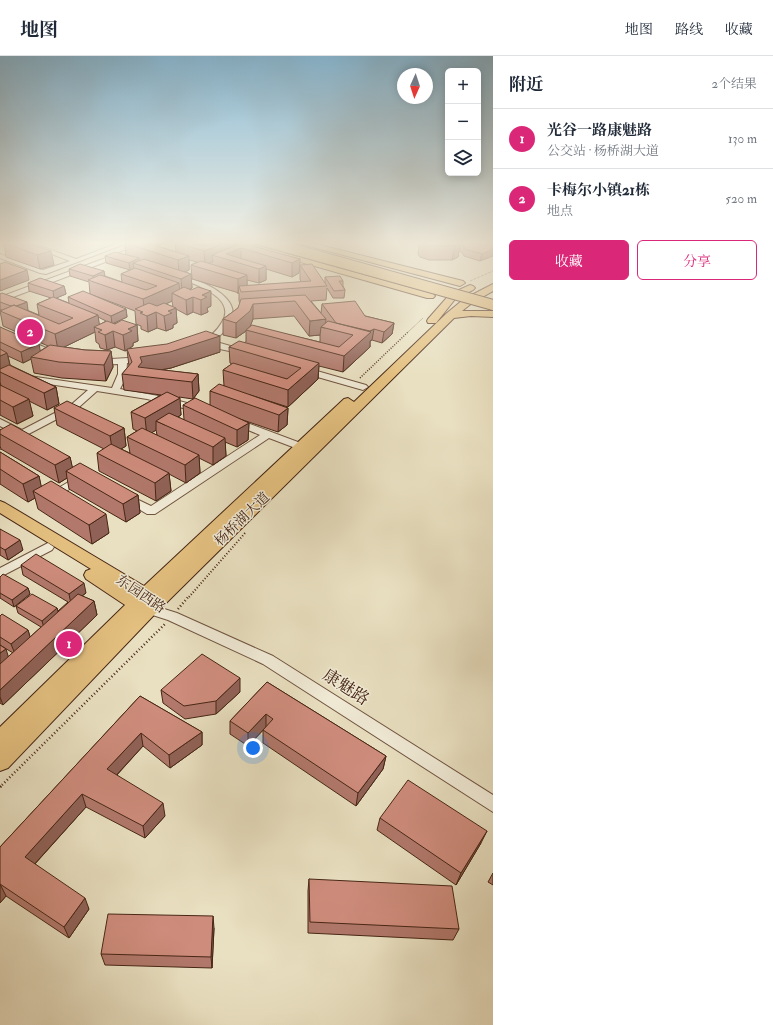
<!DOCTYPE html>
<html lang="zh">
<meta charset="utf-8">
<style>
body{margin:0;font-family:"IM FELL Double Pica","Noto Serif SC",serif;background:#f2f2f3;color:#1f2937}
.controls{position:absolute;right:12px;top:12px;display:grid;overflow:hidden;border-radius:6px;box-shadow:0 2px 10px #0003}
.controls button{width:36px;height:36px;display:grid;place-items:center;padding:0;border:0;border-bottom:1px solid #e0e1e3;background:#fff;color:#1f2937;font:20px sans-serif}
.compass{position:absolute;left:397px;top:12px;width:36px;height:36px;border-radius:50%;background:#fff;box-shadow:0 2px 10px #0003;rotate:183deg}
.you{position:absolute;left:253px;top:692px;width:14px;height:14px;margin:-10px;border:3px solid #fff;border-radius:50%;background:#1a73e8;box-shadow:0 0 0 6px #1a73e833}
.badge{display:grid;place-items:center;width:26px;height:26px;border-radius:50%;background:#db2777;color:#fff;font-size:13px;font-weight:700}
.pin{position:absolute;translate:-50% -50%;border:2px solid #fff;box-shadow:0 1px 4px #0006}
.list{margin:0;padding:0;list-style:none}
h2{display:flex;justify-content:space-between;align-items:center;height:52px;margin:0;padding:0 16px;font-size:17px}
h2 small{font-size:13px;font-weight:400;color:#747a83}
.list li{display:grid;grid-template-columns:26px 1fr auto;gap:12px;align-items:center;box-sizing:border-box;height:60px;padding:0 16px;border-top:1px solid #e0e1e3}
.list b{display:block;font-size:15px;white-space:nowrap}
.list p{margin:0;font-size:13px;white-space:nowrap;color:#747a83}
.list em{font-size:13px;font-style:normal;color:#747a83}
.actions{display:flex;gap:8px;padding:12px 16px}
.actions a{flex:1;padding:9px 0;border:1px solid #db2777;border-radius:6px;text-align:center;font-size:14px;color:#db2777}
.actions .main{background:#db2777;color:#fff}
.icon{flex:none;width:22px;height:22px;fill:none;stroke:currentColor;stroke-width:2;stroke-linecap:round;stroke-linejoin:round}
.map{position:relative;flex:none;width:493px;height:969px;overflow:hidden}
header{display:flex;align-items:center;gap:24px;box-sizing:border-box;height:56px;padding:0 20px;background:#fff;border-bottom:1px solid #e0e1e3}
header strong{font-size:19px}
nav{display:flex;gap:22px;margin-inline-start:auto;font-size:14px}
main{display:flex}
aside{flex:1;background:#fff}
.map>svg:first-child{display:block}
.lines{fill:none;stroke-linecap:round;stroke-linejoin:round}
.minor-casing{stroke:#705440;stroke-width:2}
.major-casing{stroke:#472615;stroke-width:2}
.path-far4{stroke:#472615;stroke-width:1;stroke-dasharray:0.5 1;stroke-linecap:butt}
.path-far3{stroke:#472615;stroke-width:1.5;stroke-dasharray:1 1.5;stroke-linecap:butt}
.path-far2{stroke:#472615;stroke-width:2;stroke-dasharray:1 2;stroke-linecap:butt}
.path-far1{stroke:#472615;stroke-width:2.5;stroke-dasharray:1 2.5;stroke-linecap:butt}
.path{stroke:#472615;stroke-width:3;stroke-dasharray:1.5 3;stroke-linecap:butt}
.minor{fill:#f1ebd7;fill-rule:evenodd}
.major{fill:#e4c080;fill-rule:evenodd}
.highway-bridge-casing{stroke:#472615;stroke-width:12;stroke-linecap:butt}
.highway-bridge{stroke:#e4c080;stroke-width:10}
.wall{fill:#b1786b;stroke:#472615;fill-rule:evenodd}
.shaded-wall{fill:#906257;stroke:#472615}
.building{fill:#ce8c7c;stroke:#472615}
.labels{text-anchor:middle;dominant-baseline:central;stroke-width:3;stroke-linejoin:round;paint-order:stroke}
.street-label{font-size:14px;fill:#472615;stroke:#f1ebd7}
.near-street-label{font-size:17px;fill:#472615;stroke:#f1ebd7}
</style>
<header>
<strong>地图</strong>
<nav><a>地图</a><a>路线</a><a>收藏</a></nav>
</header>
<main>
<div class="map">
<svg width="493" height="969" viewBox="0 0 493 969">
<rect width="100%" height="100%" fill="#e9e0c1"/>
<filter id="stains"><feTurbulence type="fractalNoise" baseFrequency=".005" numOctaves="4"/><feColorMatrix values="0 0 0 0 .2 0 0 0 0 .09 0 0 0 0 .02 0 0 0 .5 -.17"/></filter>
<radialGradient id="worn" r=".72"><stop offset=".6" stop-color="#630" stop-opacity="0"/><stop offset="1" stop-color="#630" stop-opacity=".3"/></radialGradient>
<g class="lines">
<g class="minor-casing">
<path id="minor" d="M 20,186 L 29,186 L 76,203 L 121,186 L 130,186 L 46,218 L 40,217 L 0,202 L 0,198 L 43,214 L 70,205 Z
M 149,186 L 158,186 L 0,246 L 0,241 Z
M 177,218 C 211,227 261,250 213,285 L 248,295 L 248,299 L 201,289 L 201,285 C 210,281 217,275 222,266 C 238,241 192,227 175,221 L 175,219 Z
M 0,272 L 60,298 L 61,300 L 57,303 L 54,302 L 0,277 Z
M 145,301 L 148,302 L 148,306 L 127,307 L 126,321 L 120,333 L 164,341 L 202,351 L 202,355 L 199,356 L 147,343 L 97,335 L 78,352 L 0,393 L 0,386 L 15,378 L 0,370 L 0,363 L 22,374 L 72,348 L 88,334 L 29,325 L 0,326 L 0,320 L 29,320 L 112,332 L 118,318 L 118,308 L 97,309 L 94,308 L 94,304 Z
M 303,311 L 366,329 L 368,331 L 363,334 L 300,316 L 299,314 Z
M 234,362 L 314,392 L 315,394 L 314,396 L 306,396 L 269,382 L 155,458 L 147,458 L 122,443 L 120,441 L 122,439 L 126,438 L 151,450 L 260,379 L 231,367 L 229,365 Z
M 82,418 L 86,419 L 87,421 L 86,423 L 53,443 L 45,443 L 43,441 Z
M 48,487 L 54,491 L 52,494 L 0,521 L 0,512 Z
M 142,546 L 177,557 L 273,600 L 493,739 L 493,756 L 263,608 L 168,564 L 137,554 L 135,551 L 137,548 Z"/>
</g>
<g class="major-casing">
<path id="major" d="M 230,186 L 244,186 L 433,238 L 435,240 L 433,242 L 427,242 Z
M 251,186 L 265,186 L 288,194 L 284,197 Z
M 294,186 L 308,186 L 463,225 L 465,227 L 460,230 Z
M 493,228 L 493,235 L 472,247 L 462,255 L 493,255 L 493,261 L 471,260 L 454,262 L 154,559 L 8,712 L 0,715 L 0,671 L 125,549 L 86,523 L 84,519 L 86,515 L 91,513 L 0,457 L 0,445 L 5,447 L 144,530 L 344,343 L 348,342 L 354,346 L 447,257 L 464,243 Z
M 470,229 L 473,230 L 475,232 L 473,234 L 456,242 L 436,267 L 428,267 L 427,265 L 428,263 L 450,238 Z"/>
</g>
<path class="path-far4" d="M 470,225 L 493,215
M 407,277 L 423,262"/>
<path class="path-far3" d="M 360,322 L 408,276"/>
<path class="path-far2" d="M 189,541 L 245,477"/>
<path class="path-far1" d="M 178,553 L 189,540
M 2,729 L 166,567"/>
<path class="path" d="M 0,731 L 3,728"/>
<use href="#minor" class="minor"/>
<use href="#major" class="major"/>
<g class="highway-bridge-casing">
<path id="highway-bridge" d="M 268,186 L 493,249"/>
</g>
<use href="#highway-bridge" class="highway-bridge"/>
</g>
<path class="wall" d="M 25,186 L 54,209 L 40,213 L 6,201 L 4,187 Z
M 128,186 L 168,186 L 157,190 L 176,196 L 175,186 L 234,186 L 234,190 L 300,203 L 299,217 L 292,221 L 266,213 L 266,224 L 259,227 L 247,224 L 247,230 L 301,226 L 300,223 L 300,209 L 325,227 L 325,221 L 343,225 L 343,230 L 345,234 L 344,242 L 333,242 L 327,232 L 326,244 L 311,245 L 321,257 L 322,248 L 365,260 L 394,267 L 392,278 L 382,287 L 372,284 L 370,285 L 370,291 L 343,316 L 319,310 L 318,323 L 288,351 L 250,339 L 288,352 L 287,369 L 278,376 L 237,362 L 249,367 L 248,384 L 237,391 L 225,386 L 226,400 L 213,409 L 199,402 L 200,417 L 186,427 L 169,418 L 171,435 L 156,445 L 99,415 L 97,397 L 104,393 L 57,369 L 54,352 L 124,372 L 126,390 L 121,393 L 130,397 L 127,381 L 137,375 L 133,373 L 131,356 L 161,339 L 124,334 L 122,318 L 129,310 L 127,294 L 125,295 L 115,291 L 107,294 L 100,292 L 99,288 L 96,286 L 95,276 L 64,291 L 85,294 L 111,295 L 113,311 L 106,325 L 62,322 L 34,317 L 31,303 L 23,307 L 8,300 L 10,309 L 56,331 L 59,348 L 47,354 L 29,345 L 33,360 L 17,368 L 0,359 L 0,329 L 1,330 L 0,326 L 0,271 L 40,295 L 48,290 L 3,270 L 0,255 L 2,254 L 0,254 L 0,238 L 28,254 L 27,254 L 39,259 L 37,248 L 51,242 L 29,235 L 28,227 L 64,230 L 66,238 L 56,242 L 69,247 L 68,241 L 126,253 L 127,261 L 114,267 L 137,269 L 138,285 L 133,287 L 133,290 L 128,293 L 220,296 L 171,312 L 161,314 L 198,318 L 199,335 L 193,343 L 179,341 L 181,359 L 178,361 L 184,364 L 183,349 L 210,349 L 210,335 L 224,330 L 223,314 L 232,308 L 230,307 L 229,291 L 246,286 L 246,275 L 236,282 L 223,279 L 223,263 L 238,252 L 240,248 L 239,245 L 239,237 L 192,223 L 191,209 L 197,206 L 189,204 L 189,214 L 185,216 L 191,218 L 192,232 L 190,234 L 211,250 L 207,252 L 208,256 L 201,259 L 193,256 L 187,259 L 176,253 L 177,267 L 173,269 L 173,272 L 166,275 L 157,272 L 148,276 L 141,273 L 141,270 L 136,268 L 135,255 L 90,238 L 89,226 L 70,220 L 69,213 L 104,215 L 105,220 L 122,226 L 121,218 L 130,214 L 106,207 L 105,200 L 126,199 L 125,187 ZM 172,245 L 173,251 L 166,248 ZM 294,260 L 309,280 L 320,279 L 320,286 L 250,270 L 253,263 ZM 98,261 L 106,265 L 99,269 ZM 156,374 L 157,379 L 151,377 Z
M 420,186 L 493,186 L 480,205 L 464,200 L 462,196 L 459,195 L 458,201 L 452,204 L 429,204 L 420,201 L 418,198 Z
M 0,373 L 0,374 L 70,401 L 72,411 L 138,439 L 140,457 L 126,466 L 69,433 L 67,422 L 59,427 L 1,393 L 0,390 Z
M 0,396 L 39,420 L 41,431 L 109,477 L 92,488 L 38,453 L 35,442 L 28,446 L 0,428 Z
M 0,473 L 23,494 L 8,504 L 0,499 Z
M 21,509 L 86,537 L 82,540 L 94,545 L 97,559 L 3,649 L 0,647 L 0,589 L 8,601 L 13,597 L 0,589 L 0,560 L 28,574 L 30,581 L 41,571 L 18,557 L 16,550 L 57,552 L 58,555 L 68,546 L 23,519 Z
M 0,521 L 28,532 L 30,538 L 14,551 L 0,542 Z
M 267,626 L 386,700 L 383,713 L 356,750 L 263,687 L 263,674 L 266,671 L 248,690 L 230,678 L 230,665 Z
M 161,634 L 240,636 L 216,658 L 185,663 L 163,647 Z
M 140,640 L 202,676 L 202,689 L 170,712 L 143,690 L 117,719 L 165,760 L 145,782 L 86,751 L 35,808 L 89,853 L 69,882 L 6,840 L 0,847 L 0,791 Z
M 380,762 L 481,787 L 456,829 L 377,774 Z
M 493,817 L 493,829 L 488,826 Z
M 309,823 L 459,873 L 453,884 L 308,877 L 308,835 Z
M 214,872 L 212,912 L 105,909 L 101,898 Z"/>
<path class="shaded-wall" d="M 146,186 L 168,186 L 147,194 Z
M 227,186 L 234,186 L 234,195 L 241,192 L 241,206 L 212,199 L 213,206 L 205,209 L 204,195 Z
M 460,188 L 458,201 L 452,204 L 455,190 Z
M 493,193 L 493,200 L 480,205 L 482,198 Z
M 51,195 L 54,209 L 40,213 L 37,199 Z
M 189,200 L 189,214 L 179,218 L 178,204 Z
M 139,202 L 140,209 L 133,207 L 134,213 L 130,214 L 129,207 Z
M 300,203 L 299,217 L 292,221 L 292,207 Z
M 266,210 L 266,224 L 259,227 L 259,213 Z
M 27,214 L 29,224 L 0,235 L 0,224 Z
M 104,215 L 105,223 L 94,226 L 93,220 Z
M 191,218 L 192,232 L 182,237 L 181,223 Z
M 247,219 L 247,233 L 239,230 L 238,238 L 238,223 Z
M 179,227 L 180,241 L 172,237 L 172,245 L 145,258 L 143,243 Z
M 64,230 L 66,238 L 54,243 L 53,235 Z
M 211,235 L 211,250 L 207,252 L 208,256 L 201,259 L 201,244 L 202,239 Z
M 193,241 L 193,256 L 187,259 L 186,244 Z
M 27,246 L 28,254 L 16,259 L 14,251 Z
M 253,248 L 253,263 L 250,271 L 246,274 L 246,275 L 236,282 L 236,267 Z
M 176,252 L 177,267 L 173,269 L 173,272 L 166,275 L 164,260 L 168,255 Z
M 126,253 L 127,261 L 112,268 L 111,260 Z
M 156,256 L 157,272 L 148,276 L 147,260 Z
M 98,259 L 100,273 L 94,271 L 95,276 L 58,294 L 55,278 Z
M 326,263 L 325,272 L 321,271 L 320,279 L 309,280 L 310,265 Z
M 394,267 L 392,278 L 382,287 L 384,276 Z
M 137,269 L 138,285 L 133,287 L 133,290 L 125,295 L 123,279 L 128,273 Z
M 374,273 L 372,284 L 370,285 L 370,291 L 343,316 L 344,300 L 369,276 Z
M 113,275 L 115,291 L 107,294 L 105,279 Z
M 220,280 L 220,296 L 171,312 L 143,317 L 138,311 L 140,301 Z
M 39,288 L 41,299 L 31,301 L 31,303 L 23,307 L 21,296 Z
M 111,295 L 113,311 L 106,325 L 104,309 Z
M 7,297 L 11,313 L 0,316 L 0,300 Z
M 319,307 L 318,323 L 288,351 L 288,334 Z
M 198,318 L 199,335 L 193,343 L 192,326 Z
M 56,331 L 59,348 L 47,354 L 44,337 Z
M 180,342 L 181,359 L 165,369 L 156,365 L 156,374 L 147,380 L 145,362 Z
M 29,343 L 33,360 L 17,368 L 13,351 Z
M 288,352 L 287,369 L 278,376 L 279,359 Z
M 249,367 L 248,384 L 237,391 L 237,374 Z
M 124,372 L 126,390 L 113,398 L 110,380 Z
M 225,382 L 226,400 L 213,409 L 213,391 Z
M 199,399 L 200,417 L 186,427 L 185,409 Z
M 70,401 L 74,418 L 66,415 L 67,422 L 59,427 L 55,409 Z
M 169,417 L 171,435 L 156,445 L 155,427 Z
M 39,420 L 43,438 L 33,435 L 35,442 L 28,446 L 23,428 Z
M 138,439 L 140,457 L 126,466 L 123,448 Z
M 106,458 L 109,477 L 92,488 L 89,469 Z
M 20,484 L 23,494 L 8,504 L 5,494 Z
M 84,527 L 86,537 L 71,548 L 69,538 Z
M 28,532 L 30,538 L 14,551 L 12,544 Z
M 94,545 L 97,559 L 3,649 L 0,641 L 0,634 Z
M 57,552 L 59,559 L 44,572 L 42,565 Z
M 28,574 L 31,584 L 15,598 L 11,588 Z
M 6,593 L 10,606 L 0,614 L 0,597 Z
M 240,622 L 240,636 L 216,658 L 216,645 Z
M 266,658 L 266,671 L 248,690 L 248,677 Z
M 202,676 L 202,689 L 170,712 L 169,699 Z
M 141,677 L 143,690 L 110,726 L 107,713 Z
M 386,700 L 383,713 L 356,750 L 358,737 Z
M 82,738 L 86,751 L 30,813 L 25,801 Z
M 163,747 L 165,760 L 145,782 L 143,770 Z
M 487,775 L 481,787 L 456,829 L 461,817 Z
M 0,828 L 6,840 L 0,847 Z
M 85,842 L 89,853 L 69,882 L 64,871 Z
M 213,860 L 214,872 L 212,912 L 211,901 Z"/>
<path class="building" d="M 8,186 L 25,186 L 51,195 L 37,199 L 4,187 Z
M 128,186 L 144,186 L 189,200 L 178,204 L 125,187 Z
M 175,186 L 190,186 L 203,190 L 214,186 L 227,186 L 204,195 Z
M 421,186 L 459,186 L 460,188 L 455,190 L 431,190 L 422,187 Z
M 459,186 L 493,186 L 493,193 L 482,198 L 465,193 L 463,189 L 460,188 Z
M 242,187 L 300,203 L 292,207 L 241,192 L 226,198 L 266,210 L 259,213 L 212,199 Z
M 115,196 L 139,202 L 129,207 L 105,200 Z
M 144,203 L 191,218 L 181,223 L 133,207 Z
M 201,205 L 247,219 L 238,223 L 191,209 Z
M 5,206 L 27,214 L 0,224 L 0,208 Z
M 80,208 L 104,215 L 93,220 L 69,213 Z
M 312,208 L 327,230 L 241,236 L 239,230 L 311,225 L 300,209 Z
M 135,212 L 179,227 L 143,243 L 88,224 L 100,219 L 146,234 L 157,230 L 121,218 Z
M 340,220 L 343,225 L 339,225 L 345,234 L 334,235 L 325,221 Z
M 40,222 L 64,230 L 53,235 L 28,227 Z
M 184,231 L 191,234 L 198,231 L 211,235 L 202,239 L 207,241 L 201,244 L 193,241 L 186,244 L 172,237 Z
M 83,235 L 126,253 L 111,260 L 68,241 Z
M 2,237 L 27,246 L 16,250 L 14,249 L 11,250 L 0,246 L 0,238 Z
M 305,239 L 326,263 L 310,265 L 295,245 L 253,248 L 250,255 L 236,267 L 223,263 L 238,252 L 241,243 Z
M 53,241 L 98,259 L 55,278 L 0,255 L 14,249 L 59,268 L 73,262 L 37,248 Z
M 355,245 L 365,260 L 394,267 L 384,276 L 374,273 L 370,275 L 336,267 L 322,248 Z
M 149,247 L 157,250 L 164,247 L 176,252 L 168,255 L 172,257 L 164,260 L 156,256 L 147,260 L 140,257 L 143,256 L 135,253 Z
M 122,264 L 137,269 L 128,273 L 132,275 L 123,279 L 113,275 L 105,279 L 98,276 L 102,274 L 94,271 L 107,265 L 115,268 Z
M 328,265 L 371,276 L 344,300 L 246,274 L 252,269 L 339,291 L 353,279 L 321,271 Z
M 0,271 L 39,288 L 21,296 L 0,286 Z
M 206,275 L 220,280 L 170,296 L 140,301 L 142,306 L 138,311 L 198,318 L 192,326 L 122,318 L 132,306 L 127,293 L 167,288 Z
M 239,285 L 319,307 L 288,334 L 223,314 L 233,307 L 287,323 L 301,312 L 229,291 Z
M 50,289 L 85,294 L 111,295 L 104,309 L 59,306 L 31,301 Z
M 0,293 L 7,297 L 0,300 Z
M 9,309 L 56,331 L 44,337 L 0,316 L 0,313 Z
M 219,328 L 288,352 L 279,359 L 210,335 Z
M 0,329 L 29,343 L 13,351 L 0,344 Z
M 167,336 L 180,342 L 145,362 L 131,356 Z
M 195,342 L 249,367 L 237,374 L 183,349 Z
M 67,345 L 124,372 L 110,380 L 54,352 Z
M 169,357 L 225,382 L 213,391 L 156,365 Z
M 11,368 L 70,401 L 55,409 L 0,378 L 0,374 Z
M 142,372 L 199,399 L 185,409 L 127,381 Z
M 111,388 L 169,417 L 155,427 L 97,397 Z
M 0,396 L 39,420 L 23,428 L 0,413 Z
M 80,407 L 138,439 L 123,448 L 66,415 Z
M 51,425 L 106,458 L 89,469 L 33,435 Z
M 0,473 L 20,484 L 5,494 L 0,491 Z
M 36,498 L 84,527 L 69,538 L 21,509 Z
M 3,518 L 28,532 L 12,544 L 0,537 L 0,521 Z
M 32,538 L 57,552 L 42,565 L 16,550 Z
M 78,538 L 94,545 L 0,634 L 0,608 Z
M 2,558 L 28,574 L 11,588 L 0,581 L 0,560 Z
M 0,589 L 6,593 L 0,597 Z
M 202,598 L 240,622 L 216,645 L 184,650 L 161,634 Z
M 267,626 L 386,700 L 358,737 L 263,674 L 273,663 L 266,658 L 248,677 L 230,665 Z
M 140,640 L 202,676 L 169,699 L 141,677 L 107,713 L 163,747 L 143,770 L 82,738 L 25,801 L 85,842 L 64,871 L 0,828 L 0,791 Z
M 408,724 L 487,775 L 461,817 L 380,762 Z
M 309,823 L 452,830 L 459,873 L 310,866 Z
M 108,858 L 213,860 L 211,901 L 101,898 Z"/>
<linearGradient id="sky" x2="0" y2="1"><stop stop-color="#87b8d4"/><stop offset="0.58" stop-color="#f5f1e3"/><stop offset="1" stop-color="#f5f1e3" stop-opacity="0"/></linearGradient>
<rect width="493" height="322" fill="url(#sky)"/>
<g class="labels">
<g class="street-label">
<text transform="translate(242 463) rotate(-44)">杨桥湖大道</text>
<text transform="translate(141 538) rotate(34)">东园西路</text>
</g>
<g class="near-street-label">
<text transform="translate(346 631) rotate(33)">康魅路</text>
</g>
</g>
<rect width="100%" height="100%" filter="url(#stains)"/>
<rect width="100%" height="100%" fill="url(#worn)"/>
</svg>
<div class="controls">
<button>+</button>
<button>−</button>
<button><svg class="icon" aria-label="layers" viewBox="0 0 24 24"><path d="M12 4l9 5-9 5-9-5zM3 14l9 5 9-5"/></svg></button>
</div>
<svg class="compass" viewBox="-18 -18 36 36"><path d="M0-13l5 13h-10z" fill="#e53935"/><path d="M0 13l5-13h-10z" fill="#747a83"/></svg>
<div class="you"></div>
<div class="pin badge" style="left:69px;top:588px">1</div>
<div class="pin badge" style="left:30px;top:276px">2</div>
</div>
<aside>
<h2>附近<small>2个结果</small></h2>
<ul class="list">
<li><span class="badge">1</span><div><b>光谷一路康魅路</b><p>公交站 · 杨桥湖大道</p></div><em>130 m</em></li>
<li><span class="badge">2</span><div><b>卡梅尔小镇21栋</b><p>地点</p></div><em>520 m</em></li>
</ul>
<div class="actions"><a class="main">收藏</a><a>分享</a></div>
</aside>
</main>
